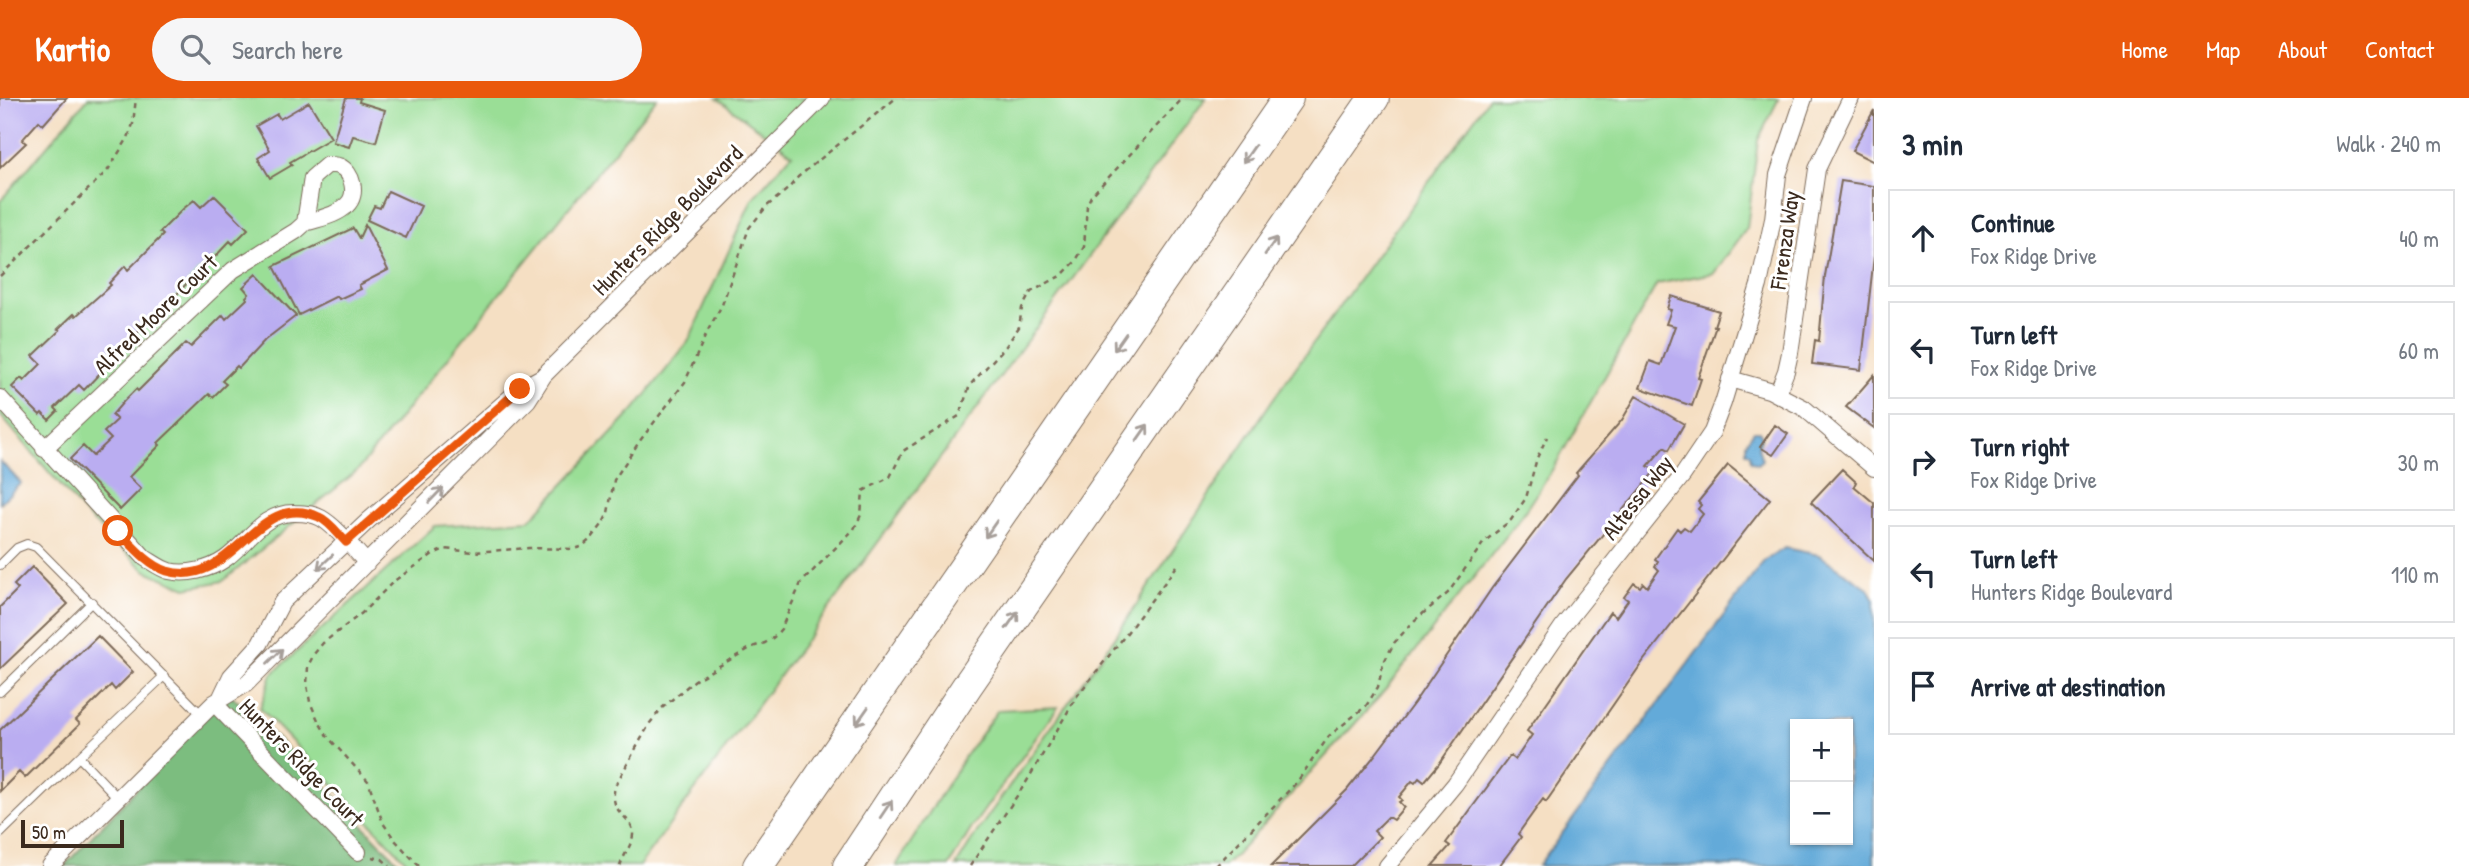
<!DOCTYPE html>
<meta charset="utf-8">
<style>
body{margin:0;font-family:"Patrick Hand",sans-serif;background:#f6f6f7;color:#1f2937}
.controls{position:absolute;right:21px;bottom:21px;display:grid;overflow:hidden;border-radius:0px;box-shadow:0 2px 5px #0004}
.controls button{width:63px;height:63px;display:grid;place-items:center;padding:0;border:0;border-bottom:2px solid #e0e1e3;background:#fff;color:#1f2937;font:35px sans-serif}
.scale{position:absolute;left:21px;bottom:18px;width:103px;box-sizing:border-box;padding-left:7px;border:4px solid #3b2a1e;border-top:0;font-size:19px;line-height:24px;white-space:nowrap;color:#3b2a1e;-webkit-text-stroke:5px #fff;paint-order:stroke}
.stop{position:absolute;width:21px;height:21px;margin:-16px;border:5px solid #ea580c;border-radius:50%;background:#fff}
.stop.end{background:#ea580c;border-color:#fff;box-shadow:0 2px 7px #0008}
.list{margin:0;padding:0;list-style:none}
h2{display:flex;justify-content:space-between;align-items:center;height:91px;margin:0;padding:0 28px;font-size:30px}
h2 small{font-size:23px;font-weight:400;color:#747a83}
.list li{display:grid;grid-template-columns:46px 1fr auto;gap:21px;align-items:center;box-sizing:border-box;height:98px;margin:0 14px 14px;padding:0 14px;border:2px solid #e0e1e3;border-radius:0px}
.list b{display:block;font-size:26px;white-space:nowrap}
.list p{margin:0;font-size:23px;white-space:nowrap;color:#747a83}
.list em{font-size:23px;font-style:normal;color:#747a83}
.icon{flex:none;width:38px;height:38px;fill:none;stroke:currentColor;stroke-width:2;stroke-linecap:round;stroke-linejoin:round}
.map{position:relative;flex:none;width:1874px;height:768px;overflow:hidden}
header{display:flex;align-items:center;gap:42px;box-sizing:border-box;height:98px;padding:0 35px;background:#ea580c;color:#fff}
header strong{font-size:33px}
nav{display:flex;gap:38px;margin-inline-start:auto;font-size:24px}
.search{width:490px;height:63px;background:#f6f6f7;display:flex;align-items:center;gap:18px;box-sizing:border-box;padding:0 24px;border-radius:38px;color:#747a83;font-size:26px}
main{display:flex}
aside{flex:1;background:#fff}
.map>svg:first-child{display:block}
.green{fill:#9ade96;stroke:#6a845a;stroke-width:2}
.forest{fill:#7bbd7f;stroke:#5b744e;stroke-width:2}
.water{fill:#63aad9;stroke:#4f6a7c;stroke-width:2;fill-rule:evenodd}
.building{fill:#baadf1}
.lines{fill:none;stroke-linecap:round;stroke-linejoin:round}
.lane-casing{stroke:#7c6958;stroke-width:10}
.street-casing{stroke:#7c6958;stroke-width:18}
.highway-casing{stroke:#7c6958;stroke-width:32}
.path{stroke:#7c6958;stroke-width:2.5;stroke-dasharray:5 5;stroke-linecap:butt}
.lane{stroke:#fff;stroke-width:8}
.street{stroke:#fff;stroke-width:16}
.highway{stroke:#fff;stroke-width:30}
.oneway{stroke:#a79f9a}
.route{stroke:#ea580c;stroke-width:9}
.labels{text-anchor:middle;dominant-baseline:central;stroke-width:6;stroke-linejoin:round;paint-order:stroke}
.street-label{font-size:23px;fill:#3b2a1e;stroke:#fff}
</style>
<header>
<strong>Kartio</strong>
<div class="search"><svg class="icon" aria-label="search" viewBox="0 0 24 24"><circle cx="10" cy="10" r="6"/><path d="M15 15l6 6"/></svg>Search here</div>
<nav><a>Home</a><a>Map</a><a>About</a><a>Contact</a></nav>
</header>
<main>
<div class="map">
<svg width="1874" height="768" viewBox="0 0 1874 768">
<rect width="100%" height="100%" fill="#fff"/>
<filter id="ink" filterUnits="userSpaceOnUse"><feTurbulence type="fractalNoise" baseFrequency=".0143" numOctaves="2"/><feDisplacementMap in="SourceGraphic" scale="14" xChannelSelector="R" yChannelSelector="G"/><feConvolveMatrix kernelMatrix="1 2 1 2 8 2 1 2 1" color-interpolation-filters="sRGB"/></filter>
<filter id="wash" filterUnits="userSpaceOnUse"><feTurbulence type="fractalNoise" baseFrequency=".00686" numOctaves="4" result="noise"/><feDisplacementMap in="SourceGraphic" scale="28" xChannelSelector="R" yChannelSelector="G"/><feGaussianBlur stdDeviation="1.57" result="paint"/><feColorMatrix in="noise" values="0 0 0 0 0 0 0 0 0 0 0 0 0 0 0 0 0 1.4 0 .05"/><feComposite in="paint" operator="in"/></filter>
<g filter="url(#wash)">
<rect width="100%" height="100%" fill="#f5dfc3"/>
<path class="green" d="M 88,0 L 657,0 L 358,372 L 223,483 L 186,490 L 146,473 L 86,417 L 0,317 L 0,103 Z
M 717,0 L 1206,0 L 639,768 L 411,768 L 260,610 L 272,576 L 435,428 L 530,422 L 634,312 L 688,244 L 752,101 L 792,56 Z
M 1489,0 L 1779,0 L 1758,42 L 1747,130 L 1714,175 L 1657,186 L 1556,366 L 1519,422 L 1380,598 L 1237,756 L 1224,768 L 956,768 L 979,731 L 1115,539 L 1271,304 Z
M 1058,609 L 973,728 L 949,768 L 896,768 L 965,658 L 998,612 Z"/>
<path class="forest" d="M 230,596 L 310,672 L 402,768 L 64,768 L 197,627 Z"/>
<path class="water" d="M 1754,333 L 1759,333 L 1762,338 L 1758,349 L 1762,362 L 1757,366 L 1751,363 L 1750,356 L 1746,354 L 1746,344 Z
M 0,363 L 21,385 L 0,405 Z
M 1785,450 L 1819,457 L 1868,490 L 1874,502 L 1874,768 L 1538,768 L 1764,463 ZM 1795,626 L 1848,626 L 1848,742 L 1795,742 Z"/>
<g id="blocks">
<path class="building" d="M 0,0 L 67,0 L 43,27 L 39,23 L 22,42 L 26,45 L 0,70 Z
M 346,0 L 360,0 L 359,4 L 385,12 L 376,44 L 353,38 L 349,49 L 333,44 Z
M 309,4 L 331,40 L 290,64 L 292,67 L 270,80 L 258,60 L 270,52 L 256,28 L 277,16 L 280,21 Z
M 1874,12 L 1874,64 L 1852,53 Z
M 1841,83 L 1874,88 L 1874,158 L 1861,272 L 1812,266 L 1815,242 L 1819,243 L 1825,178 Z
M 388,93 L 421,108 L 406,140 L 367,122 L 374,108 L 380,110 Z
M 214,97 L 248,131 L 233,146 L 230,143 L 210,164 L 208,162 L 158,217 L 120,250 L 122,252 L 84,292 L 79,287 L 55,310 L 58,313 L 49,322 L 42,315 L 40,317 L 12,289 L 21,280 L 24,283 L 41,266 L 33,258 L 60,232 L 58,231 L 74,216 L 76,218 L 111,187 L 109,185 L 125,168 L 128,172 L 163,137 L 160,134 L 183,111 L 194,102 L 201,109 Z
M 365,127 L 388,172 L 359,187 L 361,191 L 339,201 L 337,198 L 299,217 L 274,168 L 353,130 L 359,140 Z
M 257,176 L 296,218 L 265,242 L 239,270 L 237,268 L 222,283 L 226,286 L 213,299 L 209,296 L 158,345 L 160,347 L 129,379 L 141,391 L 120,412 L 70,361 L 83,348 L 93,358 L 111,341 L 104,334 L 117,322 L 112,317 L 124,303 L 136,291 L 138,293 L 186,245 L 191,249 L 223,217 L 226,221 L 247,201 L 246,199 L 249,196 L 243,189 Z
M 1671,198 L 1719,213 L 1714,228 L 1716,228 L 1698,280 L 1701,281 L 1692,308 L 1640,290 L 1650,263 L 1661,267 L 1675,228 L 1666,226 L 1671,212 L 1667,211 Z
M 1874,277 L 1874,330 L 1846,309 Z
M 1636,298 L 1684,326 L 1669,352 L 1664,349 L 1648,368 L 1655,373 L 1566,481 L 1439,666 L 1424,684 L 1419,680 L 1415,685 L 1412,683 L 1399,699 L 1402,702 L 1399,704 L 1404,709 L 1393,722 L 1388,719 L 1374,733 L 1380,739 L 1351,768 L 1271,768 L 1347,692 L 1372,661 L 1414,605 L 1492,490 L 1578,377 L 1576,375 L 1622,322 Z
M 1775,327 L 1788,336 L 1773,357 L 1760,349 Z
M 1728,367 L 1770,401 L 1644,562 L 1546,704 L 1543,701 L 1518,736 L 1521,739 L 1499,768 L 1432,768 L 1450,748 L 1446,745 L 1510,658 L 1515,662 L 1532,637 L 1527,633 L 1610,514 L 1616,519 L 1628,502 L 1624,499 L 1634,485 L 1640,489 L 1643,485 L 1647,489 L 1659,472 L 1655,468 L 1658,463 L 1655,461 L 1677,430 L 1680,433 L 1684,429 L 1690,433 L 1703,416 L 1698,411 L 1701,407 L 1698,404 Z
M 1842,371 L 1856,384 L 1854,388 L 1874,405 L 1874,463 L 1811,404 Z
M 32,469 L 68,506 L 0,571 L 0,509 L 18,491 L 14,487 Z
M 98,538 L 133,574 L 115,592 L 111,587 L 76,622 L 80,626 L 25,680 L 19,674 L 0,693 L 0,632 Z"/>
</g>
</g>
<g filter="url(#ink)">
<use href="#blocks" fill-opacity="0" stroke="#7c6958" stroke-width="2"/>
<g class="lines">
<g class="lane-casing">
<path id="lane" d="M 0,467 L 17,450 L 27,446 L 36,449 L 202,617
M 0,594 L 92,504
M 79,659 L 164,578
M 0,736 L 79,659 L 118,700"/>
</g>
<g class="street-casing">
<path id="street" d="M 327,67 C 328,67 338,67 339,68 C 353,74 358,97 347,107 C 336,118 320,120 305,125 L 312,80 Z
M 1730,281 L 1769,292 L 1804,310 L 1874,370
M 1777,296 L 1786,273 L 1790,255 L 1817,71 L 1851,0
M 0,300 L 145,460 C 152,464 161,471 169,473 C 187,477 209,472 225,461 C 248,445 262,414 295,415 C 303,415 314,416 321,420 C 338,430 353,451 367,465
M 44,351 L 233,172 L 296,133 L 305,125
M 221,599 L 231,578 L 260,546 L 282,504 L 369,422 L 520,291 L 540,280
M 214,605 L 358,754
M 50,768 L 214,605 L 246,586 L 528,302 L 544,277 L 822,0
M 1387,768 L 1455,686 L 1563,528 L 1683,377 L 1712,334 L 1723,305 L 1759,187 L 1773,121 L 1778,77 L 1804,0"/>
</g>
<g class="highway-casing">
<path id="highway" d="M 758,768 L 1288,0
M 848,768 L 967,588 L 1374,0"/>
</g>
<path class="path" d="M 0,178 L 108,72 L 128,40 L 133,26 L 136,0
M 372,759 L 382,761 L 390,768
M 419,768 L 395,742 L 383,725 L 368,683 L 327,638 L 318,622 L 310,604 L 307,587 L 308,568 L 314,556 L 323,545 L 362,515 L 394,483 L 433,456 L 445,451 L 474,454 L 529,450 L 574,451 L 581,449 L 591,441 L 602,427 L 608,415 L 614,382 L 639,344 L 685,284 L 707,234 L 722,207 L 749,130 L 767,108 L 788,91 L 798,79 L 896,0
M 620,768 C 623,758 632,747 633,737 C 634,716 608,719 615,688 L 650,625 L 662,610 L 695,582 L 752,549 L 765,545 L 774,539 L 781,531 L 801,485 L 854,431 L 861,417 L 863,393 L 890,379 L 903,353 L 959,318 L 970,287 L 1006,248 L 1019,229 L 1022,210 L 1031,194 L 1062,177 L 1075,164 L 1084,149 L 1087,107 L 1091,98 L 1183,0
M 970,768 L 1027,683 L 1077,598 L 1120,544 L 1177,468
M 1216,768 L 1297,684 L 1329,638 L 1366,608 L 1378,589 L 1383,566 L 1394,545 L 1415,522 L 1448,495 L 1484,444 L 1511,422 L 1526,400 L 1537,360 L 1547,339"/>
<use href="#lane" class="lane"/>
<use href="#street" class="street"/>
<use href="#highway" class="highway"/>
</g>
<defs><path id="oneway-shaft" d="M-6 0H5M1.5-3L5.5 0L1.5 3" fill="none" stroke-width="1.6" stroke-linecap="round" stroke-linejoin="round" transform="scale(1.75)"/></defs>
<g class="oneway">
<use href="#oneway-shaft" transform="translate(1249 56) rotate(125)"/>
<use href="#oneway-shaft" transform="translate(1271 148) rotate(-55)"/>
<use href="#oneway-shaft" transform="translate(1120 244) rotate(125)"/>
<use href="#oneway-shaft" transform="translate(1142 335) rotate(-55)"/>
<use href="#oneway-shaft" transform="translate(436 397) rotate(-46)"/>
<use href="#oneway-shaft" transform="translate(991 431) rotate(125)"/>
<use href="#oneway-shaft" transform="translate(325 464) rotate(137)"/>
<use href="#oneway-shaft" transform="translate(1012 522) rotate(-55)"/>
<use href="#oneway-shaft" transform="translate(275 558) rotate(-44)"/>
<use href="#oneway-shaft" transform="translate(862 618) rotate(125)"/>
<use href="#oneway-shaft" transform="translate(886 711) rotate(-56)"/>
</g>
</g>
<g class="lines" filter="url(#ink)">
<path class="route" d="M 118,433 C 132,447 147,466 167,473 C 233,493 255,390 319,419 C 329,423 338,436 346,444 L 520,291"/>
</g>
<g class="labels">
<g class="street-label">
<text transform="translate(667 122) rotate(-45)">Hunters Ridge Boulevard</text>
<text transform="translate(1784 142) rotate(-82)">Firenza Way</text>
<text transform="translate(155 216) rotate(-44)">Alfred Moore Court</text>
<text transform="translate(1637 399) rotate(-52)">Altessa Way</text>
<text transform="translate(302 664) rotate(46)">Hunters Ridge Court</text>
</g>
</g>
</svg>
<div class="controls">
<button>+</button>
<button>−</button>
</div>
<div class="scale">50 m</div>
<div class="stop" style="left:118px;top:433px"></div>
<div class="stop end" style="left:520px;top:291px"></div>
</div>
<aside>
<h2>3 min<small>Walk · 240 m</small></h2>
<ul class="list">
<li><svg class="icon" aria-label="ahead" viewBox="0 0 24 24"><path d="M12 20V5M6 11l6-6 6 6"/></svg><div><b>Continue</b><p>Fox Ridge Drive</p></div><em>40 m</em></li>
<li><svg class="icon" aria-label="left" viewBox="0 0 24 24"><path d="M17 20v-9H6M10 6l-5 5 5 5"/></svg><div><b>Turn left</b><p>Fox Ridge Drive</p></div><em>60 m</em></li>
<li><svg class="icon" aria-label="right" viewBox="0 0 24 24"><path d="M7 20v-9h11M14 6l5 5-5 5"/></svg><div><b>Turn right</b><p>Fox Ridge Drive</p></div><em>30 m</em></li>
<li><svg class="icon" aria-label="left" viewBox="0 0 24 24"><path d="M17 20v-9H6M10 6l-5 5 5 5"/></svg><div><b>Turn left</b><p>Hunters Ridge Boulevard</p></div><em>110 m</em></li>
<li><svg class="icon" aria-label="arrive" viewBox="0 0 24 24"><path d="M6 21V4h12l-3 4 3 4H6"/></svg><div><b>Arrive at destination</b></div></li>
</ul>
</aside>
</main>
